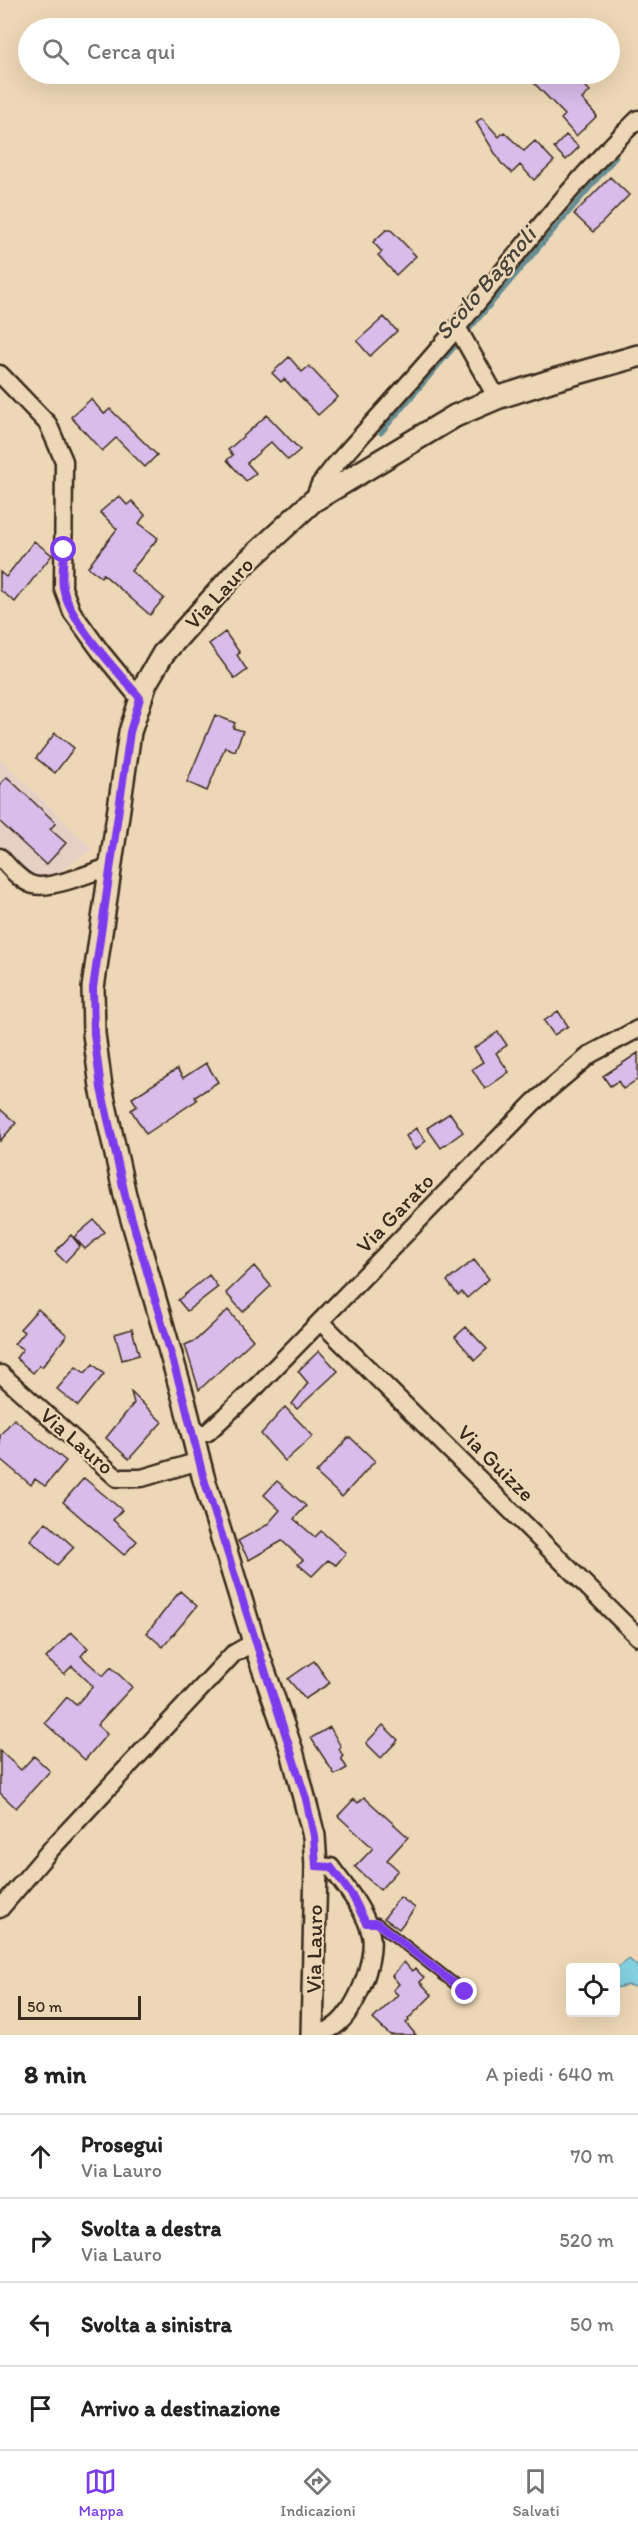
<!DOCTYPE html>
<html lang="it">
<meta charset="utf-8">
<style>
body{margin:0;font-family:Itim,sans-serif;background:#f2f2f2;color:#222}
.controls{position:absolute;right:18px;bottom:18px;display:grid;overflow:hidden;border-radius:6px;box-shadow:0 6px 24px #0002}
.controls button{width:54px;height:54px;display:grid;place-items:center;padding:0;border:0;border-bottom:2px solid #e0e0e0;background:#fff;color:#222;font:30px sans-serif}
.scale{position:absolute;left:18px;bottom:15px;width:123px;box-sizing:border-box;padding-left:6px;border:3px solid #3b2a1e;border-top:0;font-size:16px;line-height:21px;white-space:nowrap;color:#3b2a1e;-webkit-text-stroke:4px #eed7b6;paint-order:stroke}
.stop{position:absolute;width:18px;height:18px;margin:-14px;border:4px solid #7c3aed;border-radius:50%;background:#fff}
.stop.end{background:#7c3aed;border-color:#fff;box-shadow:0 2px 6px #0008}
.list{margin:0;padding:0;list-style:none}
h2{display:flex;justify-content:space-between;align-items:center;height:78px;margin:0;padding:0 24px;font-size:26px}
h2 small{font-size:20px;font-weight:400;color:#767676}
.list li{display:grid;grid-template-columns:39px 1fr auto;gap:18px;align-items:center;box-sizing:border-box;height:84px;padding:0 24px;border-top:2px solid #e0e0e0}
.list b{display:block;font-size:22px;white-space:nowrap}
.list p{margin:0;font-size:20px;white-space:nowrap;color:#767676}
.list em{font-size:20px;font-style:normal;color:#767676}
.icon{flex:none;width:33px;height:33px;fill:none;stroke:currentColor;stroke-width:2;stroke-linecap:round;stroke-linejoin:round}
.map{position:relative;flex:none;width:638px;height:2035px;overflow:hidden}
.search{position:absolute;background:#fff;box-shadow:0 6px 24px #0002;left:18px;right:18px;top:18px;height:66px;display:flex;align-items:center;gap:15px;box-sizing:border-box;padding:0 21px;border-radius:33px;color:#767676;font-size:22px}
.sheet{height:414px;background:#fff}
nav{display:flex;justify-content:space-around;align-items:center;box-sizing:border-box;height:84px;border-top:2px solid #e0e0e0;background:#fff;font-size:16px;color:#767676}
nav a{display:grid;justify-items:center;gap:3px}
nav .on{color:#7c3aed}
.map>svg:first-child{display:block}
.built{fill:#e8cfc6}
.water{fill:#83d1e1;stroke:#668e93;stroke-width:1.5}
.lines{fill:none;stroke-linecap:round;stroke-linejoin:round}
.stream{stroke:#668e93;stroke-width:5}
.building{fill:#d9bcea;stroke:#3b2a1e;stroke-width:1.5}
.service-casing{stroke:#3b2a1e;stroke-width:13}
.minor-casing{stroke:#3b2a1e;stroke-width:21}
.tertiary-casing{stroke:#3b2a1e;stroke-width:26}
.service{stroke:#eed7b6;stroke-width:8}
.minor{stroke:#eed7b6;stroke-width:16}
.tertiary{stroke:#eed7b6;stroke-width:21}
.route{stroke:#7c3aed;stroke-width:8}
.labels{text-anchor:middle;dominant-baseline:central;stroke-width:4.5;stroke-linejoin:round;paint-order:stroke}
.street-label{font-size:22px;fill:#3b2a1e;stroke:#eed7b6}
.water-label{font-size:24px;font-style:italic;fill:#46433b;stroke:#eed7b6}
</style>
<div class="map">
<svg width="638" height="2035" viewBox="0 0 638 2035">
<rect width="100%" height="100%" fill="#eed7b6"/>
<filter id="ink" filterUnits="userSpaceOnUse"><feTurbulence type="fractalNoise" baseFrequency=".0167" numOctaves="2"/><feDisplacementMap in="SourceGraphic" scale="12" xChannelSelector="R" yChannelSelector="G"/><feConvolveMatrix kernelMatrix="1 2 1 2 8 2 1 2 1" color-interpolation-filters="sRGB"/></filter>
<g filter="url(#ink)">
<path class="built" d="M 0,758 L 92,849 L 48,880 L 29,876 L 0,848 Z"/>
<path class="water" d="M 629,1959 L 638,1967 L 638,1988 L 628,1985 L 616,1988 L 616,1969 Z"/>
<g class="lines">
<path class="stream" d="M 381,433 L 616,157"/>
</g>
<path class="building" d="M 544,74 L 573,74 L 590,91 L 582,99 L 597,116 L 576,136 L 561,119 L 565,115 L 534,83 Z
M 482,118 L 499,137 L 504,132 L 524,151 L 535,141 L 554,161 L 534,180 L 520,165 L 512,173 L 501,163 L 476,122 Z
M 566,135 L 579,147 L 566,160 L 554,148 Z
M 610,177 L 629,195 L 593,232 L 574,214 Z
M 386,230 L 391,230 L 416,256 L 396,275 L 378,255 L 382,252 L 373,242 Z
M 384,317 L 397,331 L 370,356 L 357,341 Z
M 289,357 L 302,372 L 309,366 L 338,397 L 318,415 L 284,379 L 281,382 L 272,373 Z
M 91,399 L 104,414 L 110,409 L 157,455 L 145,467 L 116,438 L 102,451 L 71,417 Z
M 267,415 L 300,450 L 288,460 L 271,442 L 247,463 L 256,473 L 246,481 L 227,460 L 233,455 L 228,450 Z
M 119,496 L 127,505 L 132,501 L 145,515 L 139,523 L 158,538 L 131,571 L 164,598 L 150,615 L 103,574 L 101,577 L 88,567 L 117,529 L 100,512 Z
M 34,541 L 52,555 L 15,602 L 0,590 L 0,572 L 6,577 Z
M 225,632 L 240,653 L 237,655 L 247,670 L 235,679 L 209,644 Z
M 215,715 L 235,723 L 233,728 L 243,731 L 235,751 L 225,747 L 207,791 L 187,782 Z
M 55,733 L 74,748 L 55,773 L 36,758 Z
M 7,777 L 56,823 L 50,829 L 66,843 L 46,865 L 0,822 L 0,784 Z
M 558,1011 L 568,1026 L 554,1035 L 544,1021 Z
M 498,1032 L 507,1045 L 496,1053 L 509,1072 L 485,1089 L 472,1069 L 483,1062 L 474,1048 Z
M 638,1053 L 638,1079 L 623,1089 L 618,1081 L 610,1086 L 603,1076 Z
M 206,1063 L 218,1082 L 195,1097 L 197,1100 L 146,1134 L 131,1110 L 137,1106 L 132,1098 L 177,1069 L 183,1078 Z
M 0,1109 L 16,1123 L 0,1141 Z
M 450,1113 L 463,1132 L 441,1148 L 427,1128 Z
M 416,1128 L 426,1141 L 415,1150 L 406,1136 Z
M 94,1220 L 105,1232 L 85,1249 L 74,1237 Z
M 71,1235 L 80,1246 L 65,1262 L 55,1252 Z
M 474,1260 L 489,1279 L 467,1298 L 462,1292 L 458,1295 L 447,1281 Z
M 254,1266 L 271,1286 L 243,1312 L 226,1293 Z
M 209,1275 L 218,1287 L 187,1311 L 178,1300 Z
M 38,1309 L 67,1335 L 42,1367 L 40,1365 L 33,1373 L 16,1358 L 23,1349 L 14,1344 L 24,1332 L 20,1329 Z
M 228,1310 L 253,1340 L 199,1390 L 185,1345 L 196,1340 Z
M 466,1327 L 487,1349 L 475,1360 L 455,1337 Z
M 132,1329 L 139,1355 L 122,1360 L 115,1334 Z
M 319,1351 L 338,1371 L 297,1409 L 292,1404 L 308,1383 L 298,1371 Z
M 93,1364 L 104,1374 L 78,1406 L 57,1389 L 76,1367 L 85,1373 Z
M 131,1392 L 162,1422 L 129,1459 L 106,1438 L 134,1403 Z
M 285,1407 L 313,1436 L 285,1461 L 261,1434 Z
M 14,1419 L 66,1461 L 45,1486 L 35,1479 L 31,1485 L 0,1459 L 0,1435 Z
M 348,1438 L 351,1438 L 375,1461 L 342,1497 L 316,1473 Z
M 84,1478 L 122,1510 L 113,1520 L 137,1541 L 124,1555 L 63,1502 Z
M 277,1481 L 306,1506 L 294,1519 L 315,1537 L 321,1531 L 346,1553 L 336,1565 L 328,1560 L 312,1576 L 298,1564 L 303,1560 L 282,1541 L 249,1560 L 238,1541 L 267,1525 L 280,1510 L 264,1495 Z
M 46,1522 L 74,1547 L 57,1565 L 30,1540 Z
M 180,1591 L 197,1606 L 163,1647 L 147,1633 Z
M 71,1632 L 88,1648 L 81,1656 L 103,1676 L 111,1667 L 132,1687 L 97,1725 L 107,1734 L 85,1760 L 45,1723 L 67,1697 L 76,1705 L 93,1686 L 72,1666 L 64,1674 L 46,1658 Z
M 314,1661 L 330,1683 L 305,1699 L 288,1679 Z
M 383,1725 L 398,1740 L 381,1758 L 366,1743 Z
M 330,1727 L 341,1747 L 339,1749 L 343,1756 L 341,1758 L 347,1768 L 335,1775 L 311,1738 Z
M 0,1751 L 21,1770 L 34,1756 L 50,1771 L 16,1808 L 0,1793 Z
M 364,1797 L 408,1837 L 387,1860 L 398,1870 L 380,1890 L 355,1867 L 373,1848 L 338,1816 L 354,1799 L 358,1803 Z
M 400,1897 L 415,1908 L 399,1929 L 384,1918 Z
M 404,1962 L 412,1971 L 415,1968 L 424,1978 L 420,1982 L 432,1995 L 408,2019 L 409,2021 L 406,2023 L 416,2035 L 390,2035 L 373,2019 L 398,1995 L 393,1990 L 399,1984 L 392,1976 Z"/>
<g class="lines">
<g class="service-casing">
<path id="service" d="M 367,1923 L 377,1923 L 465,1992"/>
</g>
<g class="minor-casing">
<path id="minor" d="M 457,327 L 497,398
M 0,374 L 48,424 L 64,461 L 63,588 L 72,612 L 101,652 L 139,698
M 313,501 L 320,484 L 335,465 C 376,419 419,373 459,325 C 517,255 572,182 638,119
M 0,857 C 9,867 20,881 33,885 C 50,890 93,872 111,866
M 321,1322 L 638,1637
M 1,1374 L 117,1478 L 142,1478 L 199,1461
M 192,1437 L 208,1432 L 258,1385 L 534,1102 L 591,1054 L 638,1029
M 0,1909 L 52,1848 L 233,1654 L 254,1642
M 312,2032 C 318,2031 325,2032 330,2029 C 355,2017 376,1960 371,1935 C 365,1909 345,1887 331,1867 L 316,1866"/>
</g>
<g class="tertiary-casing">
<path id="tertiary" d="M 312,2035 L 316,1866 L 314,1836 L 292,1751 L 254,1642 L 203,1476 L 184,1400 L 125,1195 L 101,1087 L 94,1034 L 93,988 L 130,732 L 146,683 L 163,654 L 236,572 L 313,501 L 455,416 L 497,398 L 550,381 L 638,356"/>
</g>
<use href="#service" class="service"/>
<use href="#minor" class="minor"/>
<use href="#tertiary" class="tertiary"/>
</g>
</g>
<g class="lines" filter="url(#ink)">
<path class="route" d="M 64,550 C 64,562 61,576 63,587 C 69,621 117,671 140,698 L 130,732 L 93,988 L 94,1034 L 101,1088 L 125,1195 L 184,1400 L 203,1476 L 306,1799 L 314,1836 L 316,1866 L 331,1867 L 353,1897 L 366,1923 L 377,1923 L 465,1992"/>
</g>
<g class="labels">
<g class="street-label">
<text transform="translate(219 593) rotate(-47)">Via Lauro</text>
<text transform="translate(395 1213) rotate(-46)">Via Garato</text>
<text transform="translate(77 1441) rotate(41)">Via Lauro</text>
<text transform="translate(496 1463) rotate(45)">Via Guizze</text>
<text transform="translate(314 1949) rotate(-89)">Via Lauro</text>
</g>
<g class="water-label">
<text transform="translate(485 283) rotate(-49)">Scolo Bagnoli</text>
</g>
</g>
</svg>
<div class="controls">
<button><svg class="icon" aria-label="locate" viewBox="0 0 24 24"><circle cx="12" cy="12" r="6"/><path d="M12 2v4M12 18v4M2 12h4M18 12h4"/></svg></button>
</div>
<div class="scale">50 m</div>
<div class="stop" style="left:64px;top:550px"></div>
<div class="stop end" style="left:465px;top:1992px"></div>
<div class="search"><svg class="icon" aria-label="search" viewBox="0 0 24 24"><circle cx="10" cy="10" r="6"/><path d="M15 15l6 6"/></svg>Cerca qui</div>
</div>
<section class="sheet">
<h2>8 min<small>A piedi · 640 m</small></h2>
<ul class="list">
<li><svg class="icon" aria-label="ahead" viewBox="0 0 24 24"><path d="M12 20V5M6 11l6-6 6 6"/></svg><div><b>Prosegui</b><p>Via Lauro</p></div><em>70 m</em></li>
<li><svg class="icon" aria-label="right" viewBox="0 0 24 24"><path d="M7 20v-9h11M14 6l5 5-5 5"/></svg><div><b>Svolta a destra</b><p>Via Lauro</p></div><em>520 m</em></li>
<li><svg class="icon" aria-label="left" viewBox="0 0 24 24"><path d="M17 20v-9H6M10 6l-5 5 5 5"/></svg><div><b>Svolta a sinistra</b></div><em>50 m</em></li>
<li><svg class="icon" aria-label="arrive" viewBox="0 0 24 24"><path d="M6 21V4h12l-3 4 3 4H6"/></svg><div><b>Arrivo a destinazione</b></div></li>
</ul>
</section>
<nav>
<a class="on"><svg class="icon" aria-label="map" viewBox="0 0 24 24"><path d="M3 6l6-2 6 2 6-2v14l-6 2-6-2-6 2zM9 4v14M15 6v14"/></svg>Mappa</a>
<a><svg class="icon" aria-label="directions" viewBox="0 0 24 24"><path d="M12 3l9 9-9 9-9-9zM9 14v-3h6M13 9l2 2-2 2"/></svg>Indicazioni</a>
<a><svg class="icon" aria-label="saved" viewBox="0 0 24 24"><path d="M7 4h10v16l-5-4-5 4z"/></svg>Salvati</a>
</nav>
